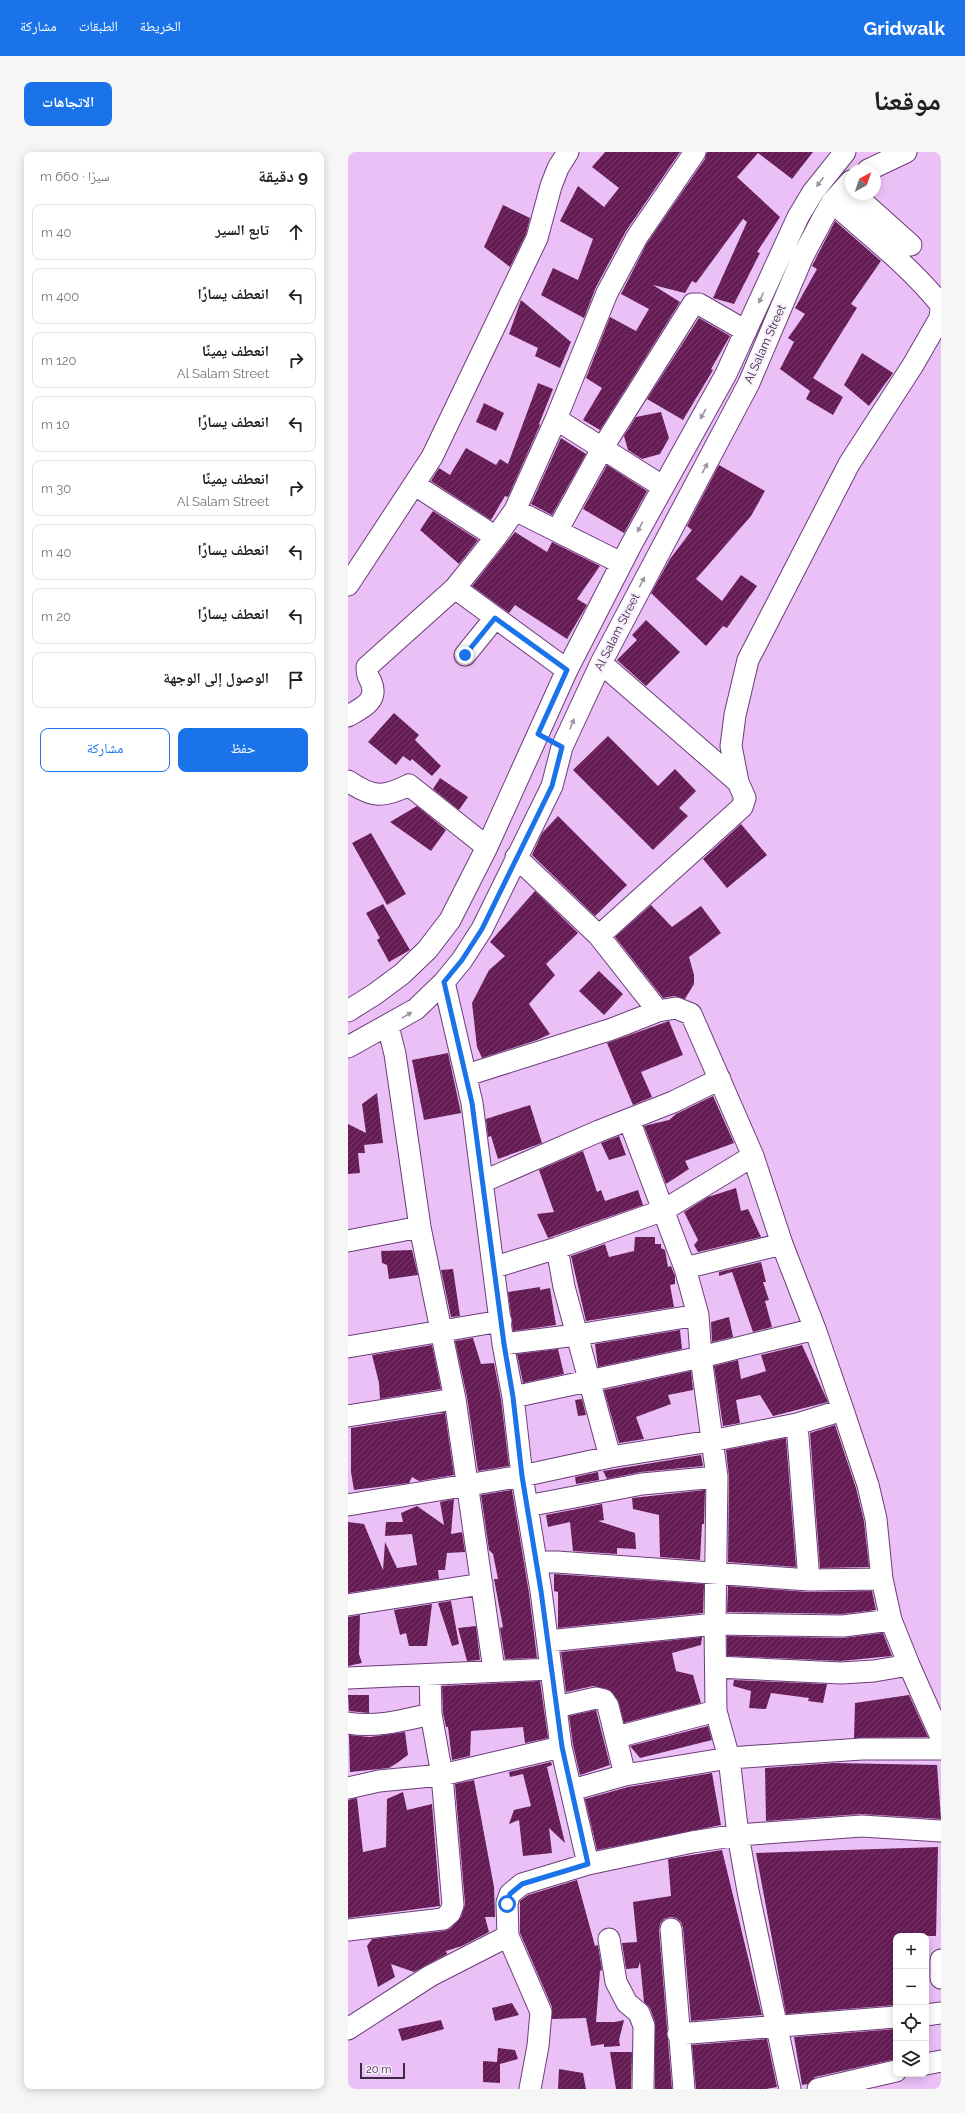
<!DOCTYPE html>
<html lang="ar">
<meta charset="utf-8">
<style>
body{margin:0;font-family:Raleway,"Noto Naskh Arabic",sans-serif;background:#f6f6f6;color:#202124;direction:rtl}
.controls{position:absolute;right:12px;bottom:12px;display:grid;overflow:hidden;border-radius:8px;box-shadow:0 2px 10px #0003}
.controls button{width:36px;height:36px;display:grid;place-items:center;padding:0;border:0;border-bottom:1px solid #e0e0e0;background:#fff;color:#202124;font:20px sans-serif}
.compass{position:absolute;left:497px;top:12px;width:36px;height:36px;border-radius:50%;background:#fff;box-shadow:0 2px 10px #0003;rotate:40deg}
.scale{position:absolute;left:12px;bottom:10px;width:45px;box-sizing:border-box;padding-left:4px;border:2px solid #3d2843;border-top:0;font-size:11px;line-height:14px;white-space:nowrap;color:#3d2843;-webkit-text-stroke:3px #f9eefc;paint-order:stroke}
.stop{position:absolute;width:12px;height:12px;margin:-9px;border:3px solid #1a73e8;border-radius:50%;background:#fff}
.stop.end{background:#1a73e8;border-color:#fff;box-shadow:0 1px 4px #0008}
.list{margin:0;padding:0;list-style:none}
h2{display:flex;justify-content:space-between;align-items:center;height:52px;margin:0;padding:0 16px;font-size:17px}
h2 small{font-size:13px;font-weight:400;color:#757577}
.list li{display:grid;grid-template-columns:26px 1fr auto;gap:12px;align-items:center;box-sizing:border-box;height:56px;margin:0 8px 8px;padding:0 8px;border:1px solid #e0e0e0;border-radius:8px}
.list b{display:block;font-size:15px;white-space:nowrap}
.list p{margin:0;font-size:13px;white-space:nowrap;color:#757577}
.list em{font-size:13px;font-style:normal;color:#757577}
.actions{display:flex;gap:8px;padding:12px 16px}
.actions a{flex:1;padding:9px 0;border:1px solid #1a73e8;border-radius:8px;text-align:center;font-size:14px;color:#1a73e8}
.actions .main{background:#1a73e8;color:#fff}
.icon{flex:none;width:22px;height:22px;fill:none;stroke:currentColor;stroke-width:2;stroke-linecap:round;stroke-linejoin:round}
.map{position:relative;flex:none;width:593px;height:1937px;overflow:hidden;direction:ltr;border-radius:8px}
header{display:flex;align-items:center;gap:24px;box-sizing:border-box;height:56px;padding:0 20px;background:#1a73e8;color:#fff}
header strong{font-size:19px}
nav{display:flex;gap:22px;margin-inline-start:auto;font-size:14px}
.intro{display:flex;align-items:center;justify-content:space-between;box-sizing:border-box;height:96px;padding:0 24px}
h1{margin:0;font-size:28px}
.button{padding:10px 18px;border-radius:8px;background:#1a73e8;color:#fff;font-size:14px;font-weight:700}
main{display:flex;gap:24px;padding:0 24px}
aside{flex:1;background:#fff;border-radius:8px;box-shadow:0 2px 10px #0003}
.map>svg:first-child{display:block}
.building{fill:url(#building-hatch)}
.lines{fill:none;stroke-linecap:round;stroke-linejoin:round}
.minor-casing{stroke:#6c3d79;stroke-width:23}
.minor{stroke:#fff;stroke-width:21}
.oneway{fill:#9e94a1}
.route{stroke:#1a73e8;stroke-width:5}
.labels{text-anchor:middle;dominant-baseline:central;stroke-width:4;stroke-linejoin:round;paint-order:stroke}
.street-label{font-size:12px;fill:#3d2843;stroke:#f9eefc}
</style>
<header>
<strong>Gridwalk</strong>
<nav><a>الخريطة</a><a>الطبقات</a><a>مشاركة</a></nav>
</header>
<div class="intro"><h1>موقعنا</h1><a class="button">الاتجاهات</a></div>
<main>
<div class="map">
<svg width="593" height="1937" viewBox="0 0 593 1937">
<defs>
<pattern id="building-hatch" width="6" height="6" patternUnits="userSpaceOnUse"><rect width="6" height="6" fill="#651c54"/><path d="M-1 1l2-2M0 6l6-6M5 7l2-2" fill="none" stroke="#783c6b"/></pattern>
</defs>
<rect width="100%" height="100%" fill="#eac0f7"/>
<path class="building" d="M 257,0 L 332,0 L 278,79 L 248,135 L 236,166 L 193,143 L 205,116 L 230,128 L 245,87 L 212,69 L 230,34 L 256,55 L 271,36 L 244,15 Z
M 359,0 L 465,0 L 444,27 L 410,1 L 389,25 L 432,65 L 409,100 L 412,101 L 386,152 L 365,146 L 399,70 L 395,67 L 348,131 L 344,129 L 337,141 L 305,133 L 332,150 L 252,278 L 235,268 L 254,236 L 238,226 L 262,165 L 288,179 L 301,157 L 273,142 L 299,91 L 357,7 Z
M 155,53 L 182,66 L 178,82 L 162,115 L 136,95 Z
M 487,69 L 533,109 L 503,152 L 509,156 L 465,226 L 495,245 L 485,263 L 458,247 L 462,239 L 432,217 L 446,190 L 440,186 L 457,162 L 447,156 L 469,117 L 464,114 Z
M 173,148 L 223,190 L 212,216 L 187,204 L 190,196 L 161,182 Z
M 351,166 L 382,184 L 363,217 L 365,218 L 335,268 L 299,247 Z
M 514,201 L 545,221 L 521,254 L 496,233 Z
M 190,231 L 205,237 L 191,272 L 192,273 L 160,345 L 157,344 L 143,368 L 83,329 L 91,316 L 102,323 L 118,296 L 148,313 L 152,307 L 160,312 Z
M 136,251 L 156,261 L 148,279 L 128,270 Z
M 313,260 L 321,286 L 312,302 L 294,307 L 280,298 L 276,284 L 288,265 Z
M 213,286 L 238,302 L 204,363 L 183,352 Z
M 259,313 L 299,339 L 276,381 L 235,357 Z
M 371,313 L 417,339 L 403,364 L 348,427 L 374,449 L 393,423 L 409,434 L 379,476 L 375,474 L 358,494 L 303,441 L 322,407 L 344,378 L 339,374 Z
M 85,359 L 130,388 L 111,412 L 72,378 Z
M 167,380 L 199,400 L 204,390 L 252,414 L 229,447 L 239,453 L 219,487 L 167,453 L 161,461 L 124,434 Z
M 298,468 L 332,500 L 298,534 L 269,508 L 289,488 L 284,483 Z
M 46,561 L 71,583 L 67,588 L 93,614 L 84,624 L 64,607 L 62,609 L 55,604 L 48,613 L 20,590 Z
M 260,584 L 310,634 L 327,617 L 348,639 L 331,656 L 340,664 L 305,698 L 225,618 Z
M 92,626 L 120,645 L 111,658 L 85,637 Z
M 69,654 L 98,678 L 83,699 L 42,670 Z
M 210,664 L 279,733 L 247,764 L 184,703 L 194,681 Z
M 393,672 L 419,703 L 379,736 L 355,707 Z
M 23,681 L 58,742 L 39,753 L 4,691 Z
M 187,739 L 230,781 L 198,812 L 207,823 L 181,852 L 202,882 L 189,888 L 134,906 L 129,895 L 124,851 L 141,818 L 157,804 L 142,790 Z
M 35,752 L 62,798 L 41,810 L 29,788 L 32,786 L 18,761 Z
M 303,753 L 324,775 L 353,754 L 373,781 L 341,805 L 346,823 L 346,832 L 337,847 L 326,844 L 315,846 L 267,785 Z
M 251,819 L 275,842 L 256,863 L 231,839 Z
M 321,869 L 335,903 L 293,920 L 304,945 L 285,953 L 259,891 Z
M 100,901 L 113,961 L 76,968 L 64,908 Z
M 29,941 L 35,991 L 16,993 L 17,1001 L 10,1001 L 12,1021 L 0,1022 L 0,972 L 18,981 L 14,952 Z
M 365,944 L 386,991 L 337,1009 L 341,1017 L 318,1032 L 296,974 L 321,968 L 328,962 Z
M 182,953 L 194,991 L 150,1007 L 143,984 L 140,985 L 138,967 Z
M 271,984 L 278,1003 L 261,1008 L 253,991 Z
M 235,999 L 249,1040 L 253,1038 L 257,1049 L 290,1038 L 295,1053 L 200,1086 L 189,1062 L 206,1060 L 191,1018 Z
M 388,1036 L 393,1059 L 400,1057 L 413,1085 L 350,1100 L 346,1093 L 350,1088 L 336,1060 L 360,1045 Z
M 287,1085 L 307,1085 L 307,1092 L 313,1092 L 313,1096 L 317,1098 L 320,1115 L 323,1114 L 327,1124 L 327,1132 L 322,1133 L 326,1155 L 238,1169 L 223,1104 L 257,1092 L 261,1105 L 286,1099 Z
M 64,1098 L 70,1123 L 41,1127 L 39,1113 L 34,1111 L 33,1099 Z
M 413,1110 L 418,1130 L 415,1130 L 421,1148 L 417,1149 L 424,1175 L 405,1180 L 384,1120 L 371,1124 L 371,1120 Z
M 105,1117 L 112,1164 L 103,1165 L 93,1118 Z
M 192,1135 L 192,1138 L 202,1136 L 208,1173 L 165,1179 L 160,1140 Z
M 381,1165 L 385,1185 L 364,1190 L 363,1170 Z
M 332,1178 L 334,1197 L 250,1215 L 247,1192 Z
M 125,1186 L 133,1212 L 146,1211 L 153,1247 L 161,1314 L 130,1319 L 119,1245 L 107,1189 Z
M 84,1193 L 93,1237 L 32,1247 L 31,1231 L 24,1203 Z
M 454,1193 L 480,1250 L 425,1264 L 412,1243 L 388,1248 L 392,1271 L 375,1274 L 366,1214 L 390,1208 L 393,1227 L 418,1219 L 413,1203 Z
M 210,1197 L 216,1222 L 175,1231 L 169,1202 Z
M 343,1219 L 345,1238 L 320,1243 L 323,1252 L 288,1265 L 296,1287 L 271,1291 L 256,1238 Z
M 234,1247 L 238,1263 L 230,1264 L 227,1248 Z
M 97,1261 L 106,1323 L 71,1329 L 64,1325 L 61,1331 L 6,1338 L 3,1320 L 3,1276 Z
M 487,1273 L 508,1336 L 516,1369 L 521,1415 L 472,1416 L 462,1281 Z
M 438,1286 L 448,1415 L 380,1410 L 381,1325 L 378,1298 Z
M 353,1303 L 355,1314 L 293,1320 L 259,1327 L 255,1319 Z
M 250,1320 L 251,1328 L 228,1332 L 227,1325 Z
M 164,1338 L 181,1441 L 189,1506 L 157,1507 L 152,1476 L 155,1475 L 146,1427 L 150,1427 L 145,1402 L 141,1398 L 133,1343 Z
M 357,1338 L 356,1372 L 354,1372 L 352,1408 L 312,1405 L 311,1363 L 285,1357 L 284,1346 Z
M 106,1347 L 103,1382 L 114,1380 L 117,1400 L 99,1401 L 97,1418 L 90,1418 L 91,1427 L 0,1441 L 0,1370 L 16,1372 L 35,1418 L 37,1390 L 49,1416 L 69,1413 L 64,1382 L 37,1384 L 38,1370 L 55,1370 L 53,1361 L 69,1354 L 96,1373 L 92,1350 Z
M 254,1352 L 256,1368 L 250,1369 L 287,1381 L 288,1397 L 269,1396 L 269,1402 L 225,1399 L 222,1370 L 200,1375 L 198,1363 Z
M 206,1422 L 356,1432 L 355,1461 L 210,1476 L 210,1440 L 206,1439 Z
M 380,1434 L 460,1440 L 524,1439 L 528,1458 L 494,1462 L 379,1460 Z
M 103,1449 L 111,1492 L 104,1494 L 90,1451 Z
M 84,1452 L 79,1494 L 61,1494 L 58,1481 L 52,1483 L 46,1458 Z
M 12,1463 L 11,1502 L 14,1511 L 0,1514 L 0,1465 Z
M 128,1474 L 132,1508 L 119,1509 L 110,1476 Z
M 535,1481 L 544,1504 L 493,1509 L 379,1504 L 379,1484 L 495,1486 Z
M 354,1485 L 353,1493 L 324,1501 L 328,1519 L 345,1523 L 353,1551 L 276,1571 L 270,1548 L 259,1537 L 245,1534 L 218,1540 L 213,1500 Z
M 386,1528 L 479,1532 L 475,1551 L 460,1549 L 461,1546 L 423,1541 L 418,1557 L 401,1556 L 403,1539 L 385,1534 Z
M 192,1529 L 200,1586 L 177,1591 L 175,1575 L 123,1579 L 122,1604 L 104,1608 L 100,1575 L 98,1575 L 95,1561 L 94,1534 Z
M 0,1543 L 21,1543 L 21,1561 L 1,1559 Z
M 561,1543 L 580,1585 L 506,1586 L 507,1551 Z
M 248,1558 L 262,1613 L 232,1623 L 225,1593 L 221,1564 Z
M 360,1574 L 364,1588 L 292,1606 L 282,1594 Z
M 57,1580 L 60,1603 L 49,1611 L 41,1616 L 2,1620 L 1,1583 L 22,1585 Z
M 203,1610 L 204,1613 L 199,1615 L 217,1691 L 201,1676 L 204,1701 L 175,1704 L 171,1668 L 161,1672 L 166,1658 L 183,1654 L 175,1622 L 162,1625 L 161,1620 Z
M 486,1611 L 589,1613 L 593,1667 L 513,1662 L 418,1669 L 417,1616 Z
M 364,1621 L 373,1673 L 249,1698 L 237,1647 L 280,1635 Z
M 126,1628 L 146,1735 L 147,1765 L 137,1765 L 141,1780 L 114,1794 L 98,1799 L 99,1802 L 66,1820 L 43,1812 L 47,1825 L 30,1835 L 19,1794 L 24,1787 L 96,1779 L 103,1776 L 113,1765 L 117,1752 L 107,1632 Z
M 55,1640 L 59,1658 L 84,1652 L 92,1754 L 0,1766 L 0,1648 L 9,1646 L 15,1700 L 38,1695 L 39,1647 Z
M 590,1695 L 588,1784 L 548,1784 L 548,1853 L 438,1862 L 408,1701 Z
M 374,1698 L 414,1863 L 343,1869 L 335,1776 L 333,1770 L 328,1766 L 322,1765 L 316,1767 L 312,1772 L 311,1778 L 324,1937 L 307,1937 L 307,1870 L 302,1856 L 296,1850 L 292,1810 L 290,1816 L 278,1817 L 274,1791 L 289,1790 L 285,1750 L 323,1744 L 320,1707 Z
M 229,1728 L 247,1794 L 250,1793 L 254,1818 L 252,1819 L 248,1870 L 267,1870 L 276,1868 L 271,1888 L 272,1894 L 256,1895 L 256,1892 L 243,1894 L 238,1866 L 204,1867 L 204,1855 L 172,1781 L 172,1749 L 180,1743 Z
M 164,1851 L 171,1863 L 147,1869 L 144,1856 Z
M 93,1868 L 96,1877 L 54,1889 L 50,1877 Z
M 548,1877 L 548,1907 L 467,1925 L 460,1932 L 454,1933 L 446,1885 Z
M 419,1887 L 429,1935 L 418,1937 L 348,1937 L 344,1893 Z
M 150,1896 L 167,1898 L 170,1907 L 152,1912 L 152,1931 L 135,1930 L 135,1909 L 149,1910 Z
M 262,1900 L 284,1900 L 283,1937 L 268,1937 Z
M 211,1917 L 235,1921 L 238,1937 L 210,1937 Z"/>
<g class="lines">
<g class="minor-casing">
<path id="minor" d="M 520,18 L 558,0
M 506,42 L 563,93
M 484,50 C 521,83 562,114 593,153
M 67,333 L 148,385
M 314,334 L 208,267 L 259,141 L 289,85 L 347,0
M 167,358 L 273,411
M 209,379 L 255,295 L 345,152 L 351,152 L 398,179
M 0,433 L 84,305 L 189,86 L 203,34 L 210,16 L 220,0
M 107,436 L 219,518
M 117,503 L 147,466
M 0,564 C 14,556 31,549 23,530 C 20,524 19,522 19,515 L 107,436 L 148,385 L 167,358 L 208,267
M 0,629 C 25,646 35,646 61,633 L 139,695
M 390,630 L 383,594 L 387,563 L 400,508 L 501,312 L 565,213 L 592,166 L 593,157
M 168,705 L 251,784 L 394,655 L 397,646 L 390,630 L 253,511
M 251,784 L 310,859
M 96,830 L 124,951 L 155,1192 L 165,1245 L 174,1324 L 193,1439 L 213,1595 L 240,1712
M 0,859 L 27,842 L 54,822 L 79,798 L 102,768 L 139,695 L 219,518 L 283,393 L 378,222 L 450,65 L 465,40 L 497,0
M 40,874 L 47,902 L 72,1075 L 107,1247 L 146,1518
M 0,895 L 68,857 L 96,830 L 114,808 L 134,777 L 204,634 L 214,595 L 253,511 L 401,231 L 455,104 L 475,66 L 484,50 L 503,29
M 119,923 L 264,877 L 310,859 L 328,856 L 343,862 L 405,1004 L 434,1092 L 467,1177 L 495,1258 L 520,1333 L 528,1367 L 534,1427 L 543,1468 L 561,1513 L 526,1519 L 493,1521 L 368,1515
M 281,968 L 337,1116 L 350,1163 L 353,1205 L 369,1325 L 367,1472 L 368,1559 L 381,1606 L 390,1683 L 400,1739 L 442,1937
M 134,1030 L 251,979 L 325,950 L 372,927
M 0,1089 L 72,1075
M 209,1096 L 216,1135 L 262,1305
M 147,1115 L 209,1096 L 316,1058 L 405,1004
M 337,1116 L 434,1092
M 155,1192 L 229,1183 L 350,1163
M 0,1195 L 153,1169
M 165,1245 L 353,1205 L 467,1177
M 495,1258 L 449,1272 L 461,1428 L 534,1427
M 0,1264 L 107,1247
M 0,1353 L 174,1324 L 262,1305 L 363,1289 L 449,1272
M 179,1354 L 294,1332 L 369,1325
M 188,1410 L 209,1410 L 461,1428
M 0,1453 L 134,1432
M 200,1489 L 367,1472 L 495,1474 L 543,1468
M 561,1513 L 593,1585
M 0,1526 L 203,1517
M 208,1555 L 248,1546 L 256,1548 L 260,1554 L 277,1623
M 0,1571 C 28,1576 56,1568 83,1562
M 269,1585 L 368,1559
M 0,1636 L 31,1629 L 94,1623 L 213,1595
M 224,1638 L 277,1623 L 381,1606 L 514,1597 L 593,1597
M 323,1777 L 336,1937
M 0,1778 L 95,1767 L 102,1761 L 105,1753 L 94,1623 L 83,1562 L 82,1523
M 261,1787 L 268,1830 L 279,1851 L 291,1861 L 296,1874 L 295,1937
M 593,1808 L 593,1826
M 578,1863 L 593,1861
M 0,1877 L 82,1824 L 160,1784
M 330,1882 L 548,1865
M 578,1912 L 593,1909
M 182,1937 L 190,1894 L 193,1860 L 160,1784 L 159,1751 L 162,1742 L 174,1732 L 240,1712 L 344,1690 L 390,1683 L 514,1674 L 593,1679
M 470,1937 L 548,1919"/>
</g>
<use href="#minor" class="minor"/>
</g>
<defs><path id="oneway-solid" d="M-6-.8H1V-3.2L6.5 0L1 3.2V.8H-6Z"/></defs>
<g class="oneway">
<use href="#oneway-solid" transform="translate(472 30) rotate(127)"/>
<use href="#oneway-solid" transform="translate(413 146) rotate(114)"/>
<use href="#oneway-solid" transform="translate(355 262) rotate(120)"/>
<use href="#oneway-solid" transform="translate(357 316) rotate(-61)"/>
<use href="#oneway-solid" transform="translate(292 375) rotate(118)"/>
<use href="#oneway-solid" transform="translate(294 430) rotate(-63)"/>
<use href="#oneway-solid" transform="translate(224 572) rotate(-67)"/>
<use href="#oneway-solid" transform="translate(59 863) rotate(-31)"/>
</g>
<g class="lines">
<path class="route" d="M 117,503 L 147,466 L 219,518 L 190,582 L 214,595 L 204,634 L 134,777 L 114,808 L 96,830 L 124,951 L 156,1192 L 165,1245 L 174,1324 L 193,1439 L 214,1595 L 240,1712 L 174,1732 L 162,1742 L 159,1752"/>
</g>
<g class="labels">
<g class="street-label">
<text transform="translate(417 192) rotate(-66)">Al Salam Street</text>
<text transform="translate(269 480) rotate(-63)">Al Salam Street</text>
</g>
</g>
</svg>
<div class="controls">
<button>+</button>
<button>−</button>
<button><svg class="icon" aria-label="locate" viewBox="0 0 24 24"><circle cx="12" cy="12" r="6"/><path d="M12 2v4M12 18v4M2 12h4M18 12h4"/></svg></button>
<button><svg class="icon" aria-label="layers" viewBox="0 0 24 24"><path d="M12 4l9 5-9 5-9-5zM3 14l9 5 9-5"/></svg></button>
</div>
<svg class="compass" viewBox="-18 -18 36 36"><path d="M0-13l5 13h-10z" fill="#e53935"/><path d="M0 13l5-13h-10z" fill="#757577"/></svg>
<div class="scale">20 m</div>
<div class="stop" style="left:159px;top:1752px"></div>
<div class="stop end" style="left:117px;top:503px"></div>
</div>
<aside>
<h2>9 دقيقة<small>سيرًا · 660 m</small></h2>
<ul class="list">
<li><svg class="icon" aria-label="ahead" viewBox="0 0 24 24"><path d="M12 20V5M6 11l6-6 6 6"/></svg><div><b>تابع السير</b></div><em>40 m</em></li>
<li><svg class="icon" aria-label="left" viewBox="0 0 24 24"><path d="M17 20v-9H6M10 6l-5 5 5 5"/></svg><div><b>انعطف يسارًا</b></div><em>400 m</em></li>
<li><svg class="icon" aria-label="right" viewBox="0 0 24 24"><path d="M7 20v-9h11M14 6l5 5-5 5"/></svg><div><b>انعطف يمينًا</b><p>Al Salam Street</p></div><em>120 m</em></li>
<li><svg class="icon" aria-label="left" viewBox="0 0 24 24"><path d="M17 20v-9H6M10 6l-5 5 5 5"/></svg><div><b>انعطف يسارًا</b></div><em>10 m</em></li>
<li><svg class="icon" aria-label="right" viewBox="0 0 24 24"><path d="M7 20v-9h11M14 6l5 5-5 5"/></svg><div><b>انعطف يمينًا</b><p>Al Salam Street</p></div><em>30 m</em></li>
<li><svg class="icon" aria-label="left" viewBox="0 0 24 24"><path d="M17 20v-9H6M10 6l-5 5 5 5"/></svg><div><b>انعطف يسارًا</b></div><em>40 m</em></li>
<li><svg class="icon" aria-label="left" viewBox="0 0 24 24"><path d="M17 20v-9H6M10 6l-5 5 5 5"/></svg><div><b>انعطف يسارًا</b></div><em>20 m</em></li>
<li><svg class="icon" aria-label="arrive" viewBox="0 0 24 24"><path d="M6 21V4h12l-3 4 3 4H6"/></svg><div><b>الوصول إلى الوجهة</b></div></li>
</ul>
<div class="actions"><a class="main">حفظ</a><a>مشاركة</a></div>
</aside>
</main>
